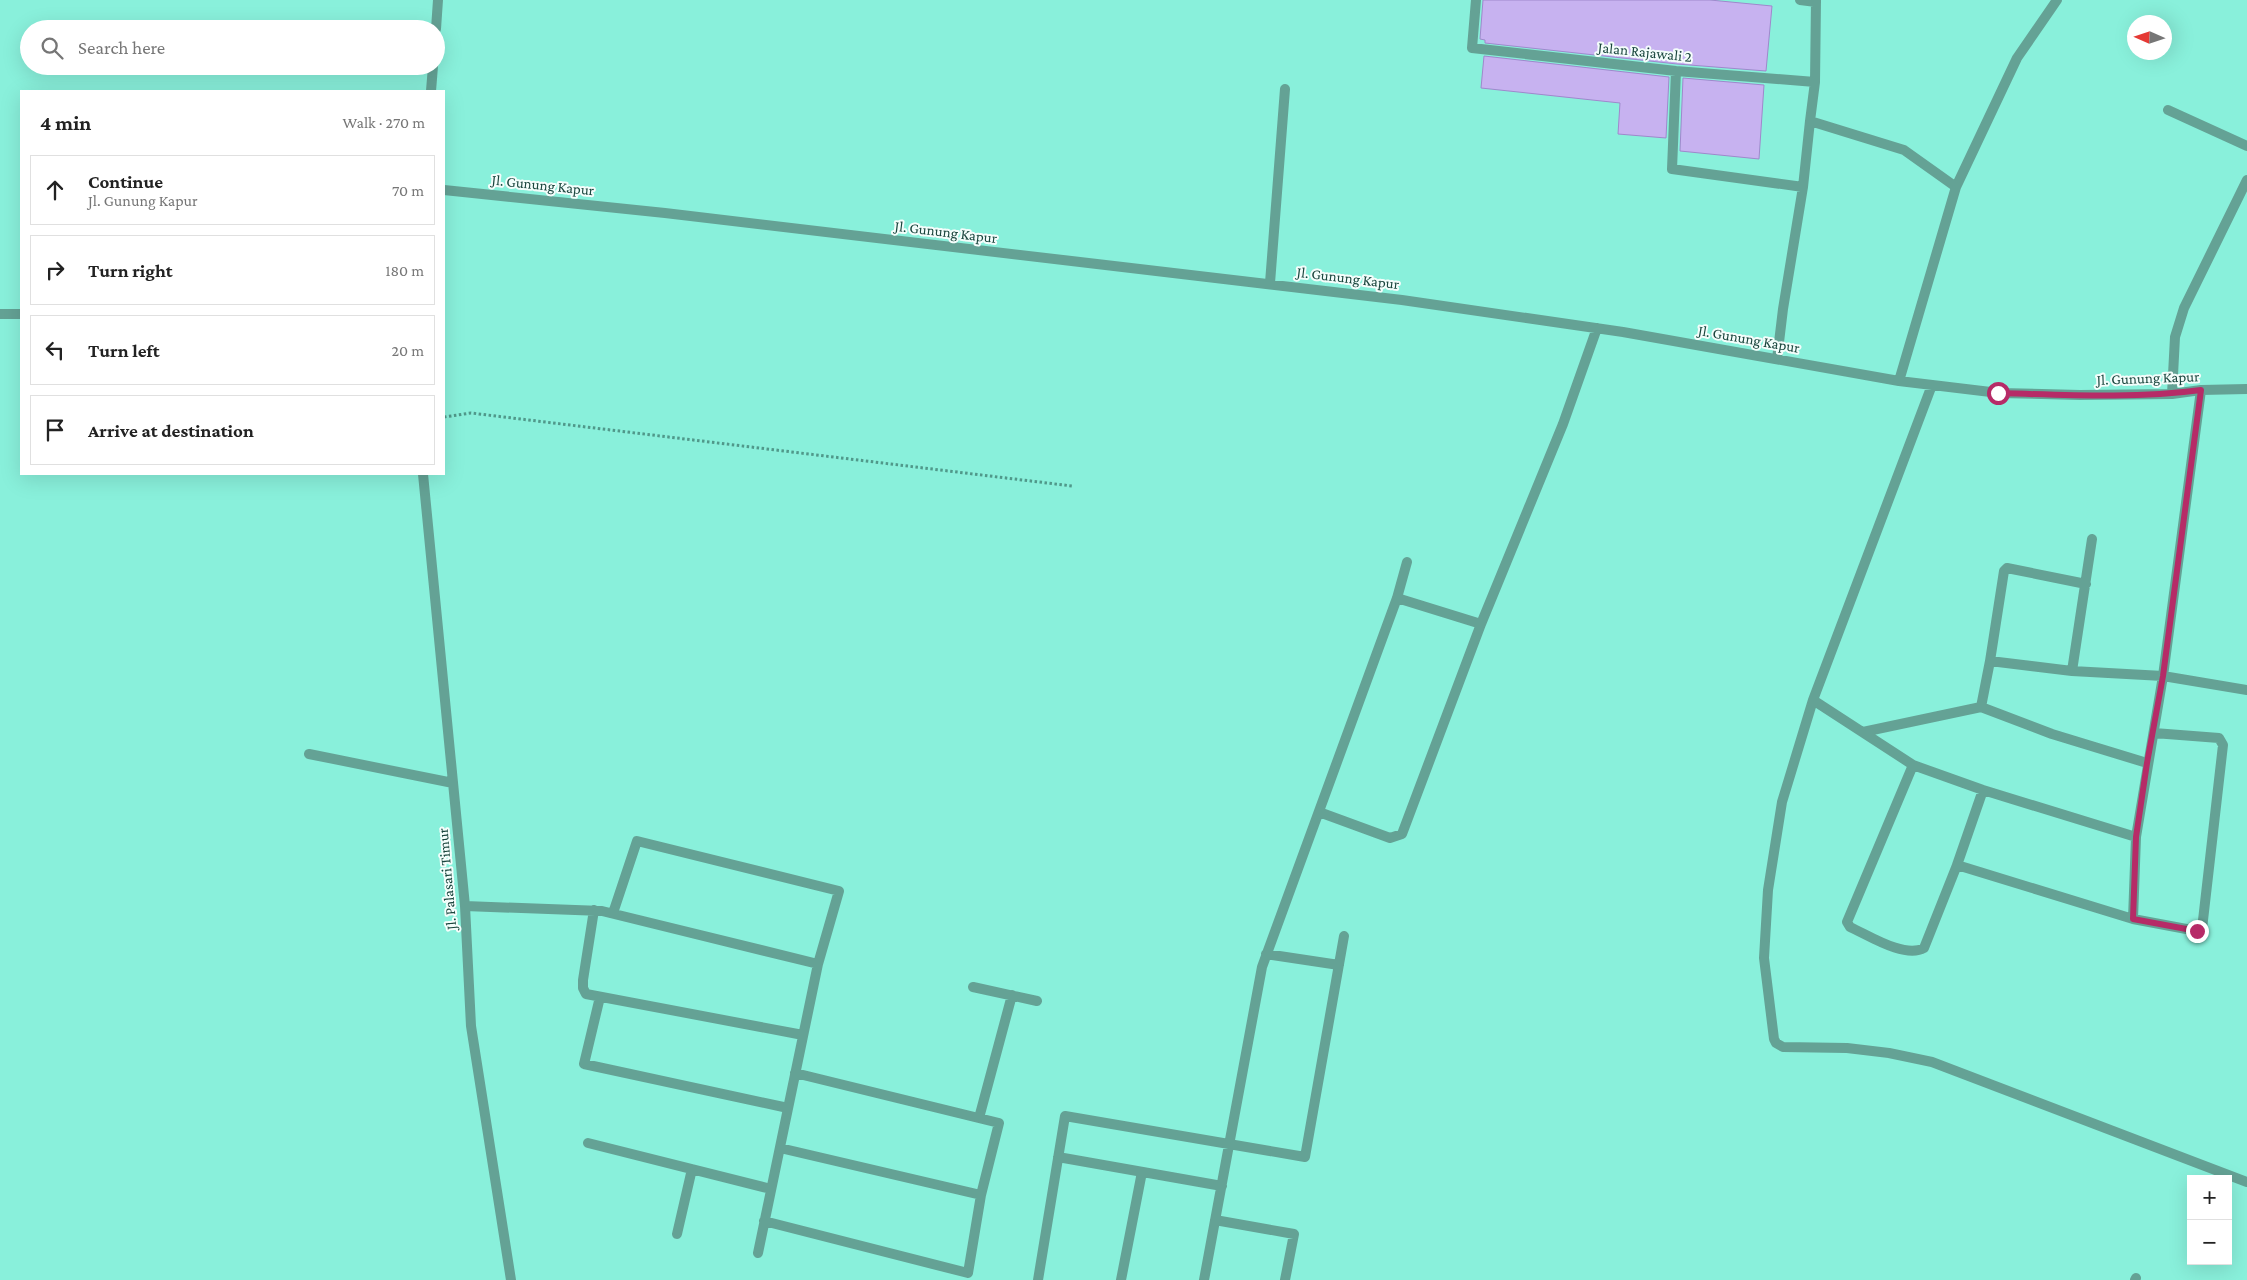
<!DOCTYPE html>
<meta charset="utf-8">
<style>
body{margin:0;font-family:"Crimson Pro",serif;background:#f2f2f2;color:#222}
.controls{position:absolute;right:15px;bottom:15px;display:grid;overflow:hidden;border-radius:0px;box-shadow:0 5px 20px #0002}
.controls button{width:45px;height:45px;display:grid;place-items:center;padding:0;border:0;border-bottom:1px solid #e0e0e0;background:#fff;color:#222;font:25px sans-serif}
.compass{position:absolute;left:2127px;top:15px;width:45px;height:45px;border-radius:50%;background:#fff;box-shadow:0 5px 20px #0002;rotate:273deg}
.stop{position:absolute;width:15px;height:15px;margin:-11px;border:4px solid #b62b67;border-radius:50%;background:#fff}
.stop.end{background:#b62b67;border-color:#fff;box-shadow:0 1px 5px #0008}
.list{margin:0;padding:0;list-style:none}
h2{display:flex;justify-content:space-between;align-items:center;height:65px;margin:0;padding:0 20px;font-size:21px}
h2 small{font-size:16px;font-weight:400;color:#767676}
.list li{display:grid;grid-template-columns:32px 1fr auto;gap:15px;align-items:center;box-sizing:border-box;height:70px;margin:0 10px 10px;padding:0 10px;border:1px solid #e0e0e0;border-radius:0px}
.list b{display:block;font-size:19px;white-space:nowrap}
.list p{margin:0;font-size:16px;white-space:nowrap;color:#767676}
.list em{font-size:16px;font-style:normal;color:#767676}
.icon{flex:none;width:28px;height:28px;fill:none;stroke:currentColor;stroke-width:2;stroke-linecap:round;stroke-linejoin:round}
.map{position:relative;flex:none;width:2247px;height:1280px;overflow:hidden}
.search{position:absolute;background:#fff;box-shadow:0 5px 20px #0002;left:20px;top:20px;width:425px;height:55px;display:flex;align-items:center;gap:12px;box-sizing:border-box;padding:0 18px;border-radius:28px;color:#767676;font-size:19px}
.panel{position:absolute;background:#fff;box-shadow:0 5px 20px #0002;left:20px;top:90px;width:425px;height:385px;border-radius:0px}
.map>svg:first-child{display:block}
.building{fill:#c7b2f0;stroke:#9f88cc}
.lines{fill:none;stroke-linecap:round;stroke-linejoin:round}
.path{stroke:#50988a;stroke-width:3;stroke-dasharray:2.5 2.5;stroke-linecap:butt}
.minor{stroke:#64a295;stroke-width:10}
.route{stroke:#b62b67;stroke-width:6}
.labels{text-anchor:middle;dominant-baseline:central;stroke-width:4;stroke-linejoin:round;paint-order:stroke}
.street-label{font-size:15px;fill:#19453d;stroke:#f4fdfb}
</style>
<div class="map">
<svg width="2247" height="1280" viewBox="0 0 2247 1280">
<rect width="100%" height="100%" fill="#89f0db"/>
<path class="building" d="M 1483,0 L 1710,0 L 1772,6 L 1766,71 L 1677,64 L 1485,43 L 1485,40 L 1480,39 Z
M 1484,56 L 1669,77 L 1666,138 L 1618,134 L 1620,103 L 1481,88 Z
M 1683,78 L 1764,85 L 1759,159 L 1680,151 Z"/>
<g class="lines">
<path class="path" d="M 444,417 L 471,413 L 1072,486"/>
<path class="minor" d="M 1476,0 L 1472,48 L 1676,71 L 1815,82
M 1800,0 L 1816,2
M 436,29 L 438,0
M 1676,71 L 1672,169 L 1803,187
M 431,91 L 433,66
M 2168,110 L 2247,146
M 1810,121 L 1904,150 L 1956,187
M 444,190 L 665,213 L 1402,300 L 1623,332 L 1899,381 L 1999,393 L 2080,395 L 2172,394 L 2201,390 L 2247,389
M 1270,283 L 1285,89
M 0,314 L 21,314
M 1777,359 L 1783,309 L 1803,187 L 1810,121 L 1815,82 L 1816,0
M 1899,381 L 1956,187 L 2017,58 L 2057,0
M 1932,385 L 1813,700 L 1782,802 L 1768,890 L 1764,958 L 1774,1039 L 1776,1043 L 1783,1047 L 1847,1048 L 1889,1053 L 1932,1062 L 2247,1182
M 2201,390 L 2163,676 L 2247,690
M 2172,394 L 2175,337 L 2184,308 L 2247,180
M 423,474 L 465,906 L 471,1026 L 511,1280
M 1397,598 L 1481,624
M 1990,661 L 2004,571 L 2007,568 L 2086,584
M 2072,671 L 2092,539
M 1813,700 L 1913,765 L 1847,922 L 1850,927 C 1868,935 1905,959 1924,948 L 1957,865 L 2133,919 L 2197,931 L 2202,929 L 2223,745 L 2219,738 L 2154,733
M 1981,707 L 1990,661 L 2072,671 L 2163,676 L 2136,837 L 2133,919
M 1863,732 L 1981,707 L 2052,734 L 2147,763
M 309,754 L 453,783
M 1913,765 L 1983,790 L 2136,837
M 1319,812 L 1390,838 L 1402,834 L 1481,624 L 1563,424 L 1597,328
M 1957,865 L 1983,790
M 465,906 L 602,911 L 818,964 L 758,1253
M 594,910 L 583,980 L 583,988 L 586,994 L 803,1035
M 613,913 L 637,841 L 839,891 L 818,964
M 1266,954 L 1339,965
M 973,987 L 1037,1001
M 600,997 L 584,1064 L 788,1108
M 979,1118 L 1012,995
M 588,1143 L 771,1189
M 780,1148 L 981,1195
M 1058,1157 L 1222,1186
M 1215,1220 L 1294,1234 L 1285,1280
M 764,1221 L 968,1273 L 981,1195 L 999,1123 L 795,1073
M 677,1234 L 692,1169
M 1038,1280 L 1065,1116 L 1305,1157 L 1344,936
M 1121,1280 L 1142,1172
M 1204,1280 L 1262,967 L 1397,598 L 1407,562
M 2135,1280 L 2136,1278"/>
</g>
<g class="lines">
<path class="route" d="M 1998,393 C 2066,395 2134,399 2201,390 L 2163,676 L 2147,763 L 2136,837 L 2133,919 L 2197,931"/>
</g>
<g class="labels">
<g class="street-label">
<text transform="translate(1645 52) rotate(6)">Jalan Rajawali 2</text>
<text transform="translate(543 185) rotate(6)">Jl. Gunung Kapur</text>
<text transform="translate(946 232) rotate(7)">Jl. Gunung Kapur</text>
<text transform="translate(1348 278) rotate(7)">Jl. Gunung Kapur</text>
<text transform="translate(1749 339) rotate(10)">Jl. Gunung Kapur</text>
<text transform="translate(2148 378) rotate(-2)">Jl. Gunung Kapur</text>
<text transform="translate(447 879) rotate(-95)">Jl. Palasari Timur</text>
</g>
</g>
</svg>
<div class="controls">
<button>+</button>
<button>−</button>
</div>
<svg class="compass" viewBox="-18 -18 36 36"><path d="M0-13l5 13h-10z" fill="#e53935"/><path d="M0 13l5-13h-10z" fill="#767676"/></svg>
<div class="stop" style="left:1998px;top:393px"></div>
<div class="stop end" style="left:2197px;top:931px"></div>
<div class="search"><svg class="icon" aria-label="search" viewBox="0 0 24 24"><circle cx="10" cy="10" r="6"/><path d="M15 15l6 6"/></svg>Search here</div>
<section class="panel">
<h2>4 min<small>Walk · 270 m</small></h2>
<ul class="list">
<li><svg class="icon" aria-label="ahead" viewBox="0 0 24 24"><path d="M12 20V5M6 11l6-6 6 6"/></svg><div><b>Continue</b><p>Jl. Gunung Kapur</p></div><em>70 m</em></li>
<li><svg class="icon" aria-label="right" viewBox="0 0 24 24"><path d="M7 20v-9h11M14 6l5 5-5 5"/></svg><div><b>Turn right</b></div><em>180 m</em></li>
<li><svg class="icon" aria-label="left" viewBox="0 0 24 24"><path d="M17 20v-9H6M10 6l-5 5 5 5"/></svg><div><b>Turn left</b></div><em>20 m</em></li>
<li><svg class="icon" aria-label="arrive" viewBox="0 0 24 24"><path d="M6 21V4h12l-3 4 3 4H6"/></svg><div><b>Arrive at destination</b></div></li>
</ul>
</section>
</div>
